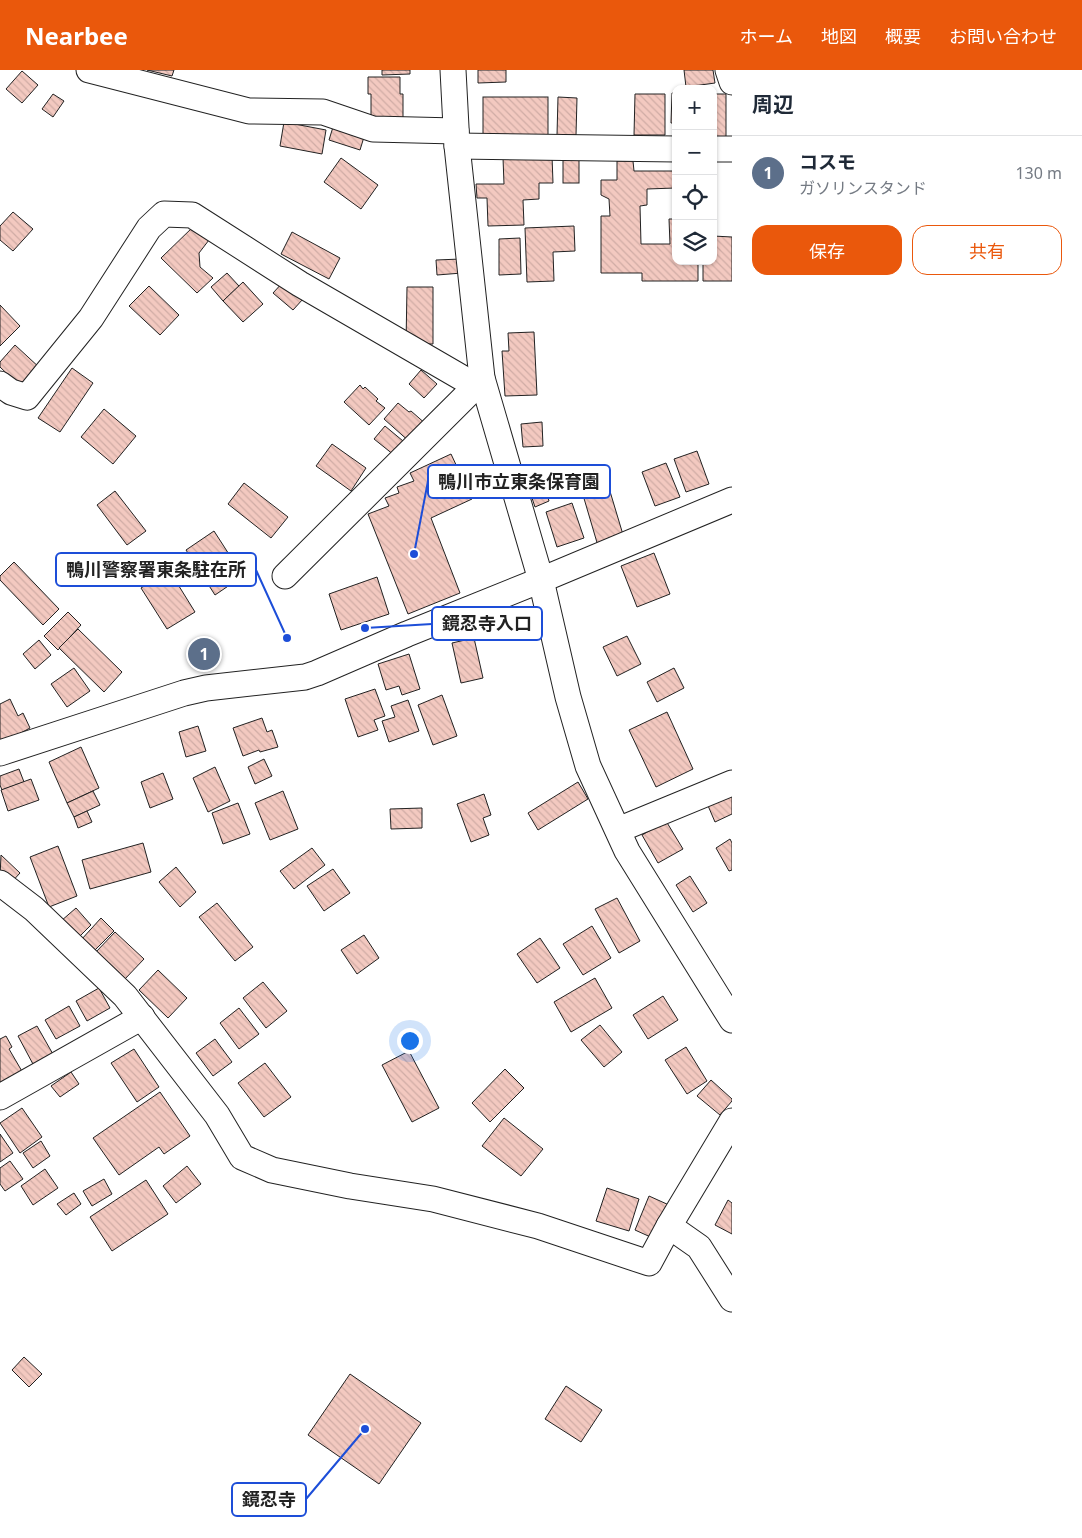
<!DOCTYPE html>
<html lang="ja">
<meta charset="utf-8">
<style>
body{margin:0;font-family:"Noto Sans","Noto Sans JP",sans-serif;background:#f6f6f7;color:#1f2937}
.controls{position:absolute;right:15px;top:15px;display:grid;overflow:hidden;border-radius:10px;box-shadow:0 1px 4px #0004}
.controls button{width:45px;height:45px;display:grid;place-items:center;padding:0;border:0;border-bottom:1px solid #e0e1e3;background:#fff;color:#1f2937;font:25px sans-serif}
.you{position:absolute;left:409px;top:970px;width:18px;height:18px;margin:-12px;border:4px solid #fff;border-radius:50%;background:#1a73e8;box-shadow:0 0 0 8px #1a73e833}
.badge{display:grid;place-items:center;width:32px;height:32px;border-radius:50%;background:#ea580c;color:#fff;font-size:16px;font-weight:700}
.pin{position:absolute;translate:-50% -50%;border:2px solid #fff;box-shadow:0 1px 5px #0006}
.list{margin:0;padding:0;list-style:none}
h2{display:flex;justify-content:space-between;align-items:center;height:65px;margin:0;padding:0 20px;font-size:21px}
h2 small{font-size:16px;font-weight:400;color:#747a83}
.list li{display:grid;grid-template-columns:32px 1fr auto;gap:15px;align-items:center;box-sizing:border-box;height:75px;padding:0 20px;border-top:1px solid #e0e1e3}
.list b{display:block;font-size:19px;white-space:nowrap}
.list p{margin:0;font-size:16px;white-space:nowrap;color:#747a83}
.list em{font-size:16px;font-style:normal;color:#747a83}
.actions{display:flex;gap:10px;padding:15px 20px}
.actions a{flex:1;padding:11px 0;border:1px solid #ea580c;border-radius:15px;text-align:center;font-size:18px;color:#ea580c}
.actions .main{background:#ea580c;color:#fff}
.icon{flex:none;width:28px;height:28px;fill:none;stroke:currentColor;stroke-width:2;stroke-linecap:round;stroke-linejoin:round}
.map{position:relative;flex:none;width:732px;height:1468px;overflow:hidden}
header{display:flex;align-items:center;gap:30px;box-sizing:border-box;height:70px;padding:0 25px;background:#ea580c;color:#fff}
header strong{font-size:24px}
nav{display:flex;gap:28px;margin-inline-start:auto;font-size:18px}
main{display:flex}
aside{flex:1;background:#fff}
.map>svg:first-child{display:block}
.building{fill:url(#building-back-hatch);stroke:#222}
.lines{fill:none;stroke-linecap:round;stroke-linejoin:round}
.minor-casing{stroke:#222;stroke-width:27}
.minor{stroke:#fff;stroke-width:25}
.leader{fill:none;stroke:#1d4ed8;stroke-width:2}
.callout-dot{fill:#1d4ed8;stroke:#fff;stroke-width:2}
.callout{fill:#fff;stroke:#1d4ed8;stroke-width:2}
.callout-label{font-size:18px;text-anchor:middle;font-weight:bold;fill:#222}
</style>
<header>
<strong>Nearbee</strong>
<nav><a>ホーム</a><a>地図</a><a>概要</a><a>お問い合わせ</a></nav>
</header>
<main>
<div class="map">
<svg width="732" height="1468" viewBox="0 0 732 1468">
<defs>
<pattern id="building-back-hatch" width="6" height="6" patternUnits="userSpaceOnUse" patternTransform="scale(1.25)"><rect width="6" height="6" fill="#f3c9c0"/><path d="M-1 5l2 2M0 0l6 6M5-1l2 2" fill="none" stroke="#d0aca5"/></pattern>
</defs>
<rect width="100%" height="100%" fill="#fff"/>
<!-- building -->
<g class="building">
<path d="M147,0H174L172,6Z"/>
<path d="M382,0H410V4L382,5Z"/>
<path d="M478,0H506V12L478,13Z"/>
<path d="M684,0H713L715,13L686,17Z"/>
<path d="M22,1L38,15L22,33L6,19Z"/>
<path d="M368,7H400V24H403V54L371,53V24H368Z"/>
<path d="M672,23H676V53H671Z"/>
<path d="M53,24L64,31L53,47L42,39Z"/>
<path d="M635,24H665V65H634Z"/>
<path d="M713,24H726V68L713,67Z"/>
<rect x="483" y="27" width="65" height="44"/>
<path d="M558,27L577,28L576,65H557Z"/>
<path d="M284,52L326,60L322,84L280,76Z"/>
<path d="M333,57L364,67L360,80L329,70Z"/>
<path d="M552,86L553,113H539V129L523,130L524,155L488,156L487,128H477L476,114H504L503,88Z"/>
<path d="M341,88L378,115L361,139L324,112Z"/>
<rect x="563" y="90" width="16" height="23"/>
<path d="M617,91H633L634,101H674L675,118L647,119V135L640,136L641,174H670L669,149H676V191H698V211H642V203H601V146H610L609,129L601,125V110H617Z"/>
<path d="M13,142L33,159L13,181L0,170V156Z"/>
<path d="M194,156L209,170L199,183L200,197L213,208L197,223L161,188Z"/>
<path d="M574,156L575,181L553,182L554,211L527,212L525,158Z"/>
<path d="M292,162L340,188L329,209L281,184Z"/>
<path d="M713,166L732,167V211H703V191H713Z"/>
<path d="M520,168L521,204L499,205V169Z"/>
<path d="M461,189L462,203L437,205L436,190Z"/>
<path d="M227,203L239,216L223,231L211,217Z"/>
<path d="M284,211L303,229L293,240L273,223Z"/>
<path d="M243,212L263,234L243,252L223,231Z"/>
<path d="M149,216L179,245L160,265L129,236Z"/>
<path d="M407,217H433V274H406Z"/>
<path d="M0,235L20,256L0,276Z"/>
<path d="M534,262L537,325L505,326L502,281H509L508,263Z"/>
<path d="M15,275L41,299L23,319L0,297V292Z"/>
<path d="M72,298L93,313L60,362L38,348Z"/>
<path d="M421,300L437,314L424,328L409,314Z"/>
<path d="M360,315L363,319L365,317L378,329L376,331L385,338L369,355L344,332Z"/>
<path d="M398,333L409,342L411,341L427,355L411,373L384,349Z"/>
<path d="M104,339L136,366L113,394L81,367Z"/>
<path d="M542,352L543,376L523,377L521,354Z"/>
<path d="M385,356L409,376L399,389L374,369Z"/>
<path d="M332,374L366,398L351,421L316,396Z"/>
<path d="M697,381L709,414L686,422L674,389Z"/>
<path d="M451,384L472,429L431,448L460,523L408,544L368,444L389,436L385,428L399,423L397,417L414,411L410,403Z"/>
<path d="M666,393L680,427L655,436L642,402Z"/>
<path d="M541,405L549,431L535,437L526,410Z"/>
<path d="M244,413L288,447L271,468L228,434Z"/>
<path d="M609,418L624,468L598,476L583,425Z"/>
<path d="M115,421L146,461L127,475L97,435Z"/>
<path d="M572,433L584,468L557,477L546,442Z"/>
<path d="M214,461L243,506L215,525L186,480Z"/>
<path d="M654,483L670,524L637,537L621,496Z"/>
<path d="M14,492L59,539L43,555L0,510V506Z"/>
<path d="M169,500L195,542L167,559L141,518Z"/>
<path d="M377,507L389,544L341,560L329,524Z"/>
<path d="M68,542L81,555L58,580L44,566Z"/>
<path d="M78,559L122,602L104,622L59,578Z"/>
<path d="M627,566L641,594L617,606L603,577Z"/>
<path d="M474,568L483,608L461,613L452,573Z"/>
<path d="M39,570L51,585L35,599L23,584Z"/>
<path d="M409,584L420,619L402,625L399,616L386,620L378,594Z"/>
<path d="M74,598L90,621L67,637L51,614Z"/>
<path d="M674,598L684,618L657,632L647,612Z"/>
<path d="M375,619L385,646L374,650L378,660L358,667L345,629Z"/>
<path d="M442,625L457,666L433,675L418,635Z"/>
<path d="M10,629L18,646L23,643L30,658L0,674V634Z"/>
<path d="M408,630L419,661L389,672L382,651L395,647L391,636Z"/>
<path d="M667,642L693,699L656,717L629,660Z"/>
<path d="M262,648L267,662L272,660L278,677L260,682L259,680L243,686L233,658Z"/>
<path d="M198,656L206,681L186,687L179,662Z"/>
<path d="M81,677L99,718L67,733L49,692Z"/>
<path d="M264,689L272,706L255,714L248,697Z"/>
<path d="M215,697L230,731L208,742L193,708Z"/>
<path d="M19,699L24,712L2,720L0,715V706Z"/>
<path d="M163,703L173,729L150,738L141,712Z"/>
<path d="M31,709L39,730L8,741L1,720Z"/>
<path d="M578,712L588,729L538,760L528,743Z"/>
<path d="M732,719V744L715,752L706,731Z"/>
<path d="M93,721L100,735L74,747L67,733Z"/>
<path d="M283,721L298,759L270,770L255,733Z"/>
<path d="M484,724L491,745L483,748L489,765L471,772L457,734Z"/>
<path d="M238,733L250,764L223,774L212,743Z"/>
<path d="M422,738V758L391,759L390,739Z"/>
<path d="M87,741L92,752L78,758L74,747Z"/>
<path d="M666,751L683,779L658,793L642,765Z"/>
<path d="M730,769L732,773V800L729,801L716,778Z"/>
<path d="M143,773L151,802L90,819L82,790Z"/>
<path d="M58,776L77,826L49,837L30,787Z"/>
<path d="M312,778L325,795L294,819L280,801Z"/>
<path d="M1,785L20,803L9,815L0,807Z"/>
<path d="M176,797L196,822L180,837L159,812Z"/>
<path d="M333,799L350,823L324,841L307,816Z"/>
<path d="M690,806L707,833L693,842L676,815Z"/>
<path d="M617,828L640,871L619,883L595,839Z"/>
<path d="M217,833L253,877L235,891L199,847Z"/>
<path d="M76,838L91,855L77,869L61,851Z"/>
<path d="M101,848L114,861L93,882L81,870Z"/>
<path d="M592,856L611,888L583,905L563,874Z"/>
<path d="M115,862L144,889L124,910L95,883Z"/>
<path d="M364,865L379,888L357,904L341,880Z"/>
<path d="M540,868L560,898L537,913L517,884Z"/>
<path d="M158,900L187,928L168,948L139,920Z"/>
<path d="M595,908L612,938L571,962L554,932Z"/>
<path d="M263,912L287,941L266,958L243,928Z"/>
<path d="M99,918L110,938L87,951L76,931Z"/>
<path d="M663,926L678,950L648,969L633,945Z"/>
<path d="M69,936L80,956L56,969L45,950Z"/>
<path d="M239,938L259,964L239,979L220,953Z"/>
<path d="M600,955L622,982L604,997L581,970Z"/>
<path d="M37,956L54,986L34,996L18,966Z"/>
<path d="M6,966L12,977L9,979L23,1003L0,1022V969Z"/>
<path d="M215,969L232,992L213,1006L196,983Z"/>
<path d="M686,977L707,1011L687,1024L665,990Z"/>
<path d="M134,979L159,1017L137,1032L111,993Z"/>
<path d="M409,981L439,1038L412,1052L382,995Z"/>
<path d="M265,993L291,1027L264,1047L238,1013Z"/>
<path d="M505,999L524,1018L490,1052L472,1033Z"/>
<path d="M71,1002L79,1014L60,1027L51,1016Z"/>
<path d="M711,1010L732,1029V1031L720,1045L697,1026Z"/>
<path d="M160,1022L190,1066L164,1084L159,1077L119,1105L93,1068Z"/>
<path d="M22,1038L42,1067L20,1083L0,1053Z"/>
<path d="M504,1048L543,1079L521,1106L482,1076Z"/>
<path d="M0,1064L13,1083L0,1092Z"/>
<path d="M41,1071L50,1086L33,1098L23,1083Z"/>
<path d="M10,1091L23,1109L5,1121L0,1114V1098Z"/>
<path d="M187,1096L201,1114L176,1133L163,1116Z"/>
<path d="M45,1099L58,1118L33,1135L21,1116Z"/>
<path d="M104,1109L112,1124L92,1136L83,1121Z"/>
<path d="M146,1110L168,1144L112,1181L90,1147Z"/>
<path d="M607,1118L639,1129L629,1161L596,1151Z"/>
<path d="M74,1123L81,1134L66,1145L57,1134Z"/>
<path d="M649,1126L669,1135L655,1169L635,1160Z"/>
<path d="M728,1130L732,1133V1164L715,1155Z"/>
<path d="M24,1287L42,1304L29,1317L12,1300Z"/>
<path d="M350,1304L421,1353L379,1414L308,1365Z"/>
<path d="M566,1316L602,1340L581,1372L545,1349Z"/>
</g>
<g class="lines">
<!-- minor casing -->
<g class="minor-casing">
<g id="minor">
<path d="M89,0L249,41L323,42L373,59L456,61"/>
<path d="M453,0L457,76L482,308L541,510L568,627L588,696L627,781L732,950"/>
<path d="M728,0L732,12"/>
<path d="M457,76L676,79"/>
<path d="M713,79H732"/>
<path d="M0,314L11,322L27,327L91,248L149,158L164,144L192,145L300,214L476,316L482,308"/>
<path d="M285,506L476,316"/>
<path d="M0,683L184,623L206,618L305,607L317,603L407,564L541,510L732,430"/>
<path d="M618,760L732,713"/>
<path d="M0,813L34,839L125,926L217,1045L242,1087L272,1100L350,1116L433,1129L538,1156L649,1193L669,1156L732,1051"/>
<path d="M0,1027L142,947"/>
<path d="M669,1156L699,1177L732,1229"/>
</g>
</g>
<!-- minor -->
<use href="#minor" class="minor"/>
</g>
<!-- callouts -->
<path class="leader" d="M414 484L428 411M287 568L256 500M365 558L432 554M365 1359L306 1429"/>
<g class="callout-dot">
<circle cx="414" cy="484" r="5"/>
<circle cx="287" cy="568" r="5"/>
<circle cx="365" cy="558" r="5"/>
<circle cx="365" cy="1359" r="5"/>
</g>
<g class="callout">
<rect x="428" y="395" width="182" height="33" rx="5"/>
<rect x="56" y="483" width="200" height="33" rx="5"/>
<rect x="432" y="537" width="110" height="33" rx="5"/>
<rect x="232" y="1413" width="74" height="33" rx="5"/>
</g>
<g class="callout-label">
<text x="519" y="418">鴨川市立東条保育園</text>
<text x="156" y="506">鴨川警察署東条駐在所</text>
<text x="487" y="560">鏡忍寺入口</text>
<text x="269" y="1436">鏡忍寺</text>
</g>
</svg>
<div class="controls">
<button>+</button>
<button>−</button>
<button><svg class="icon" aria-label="locate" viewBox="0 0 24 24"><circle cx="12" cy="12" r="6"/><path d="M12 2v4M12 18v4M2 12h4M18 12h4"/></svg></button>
<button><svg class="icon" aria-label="layers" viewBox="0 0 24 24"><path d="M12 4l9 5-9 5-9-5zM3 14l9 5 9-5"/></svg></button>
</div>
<div class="you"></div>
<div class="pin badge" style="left:204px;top:584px;background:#5c6f8a">1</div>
</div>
<aside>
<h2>周辺<small></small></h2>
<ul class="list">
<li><span class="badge" style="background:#5c6f8a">1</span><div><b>コスモ</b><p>ガソリンスタンド</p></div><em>130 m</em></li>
</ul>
<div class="actions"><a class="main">保存</a><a>共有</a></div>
</aside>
</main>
